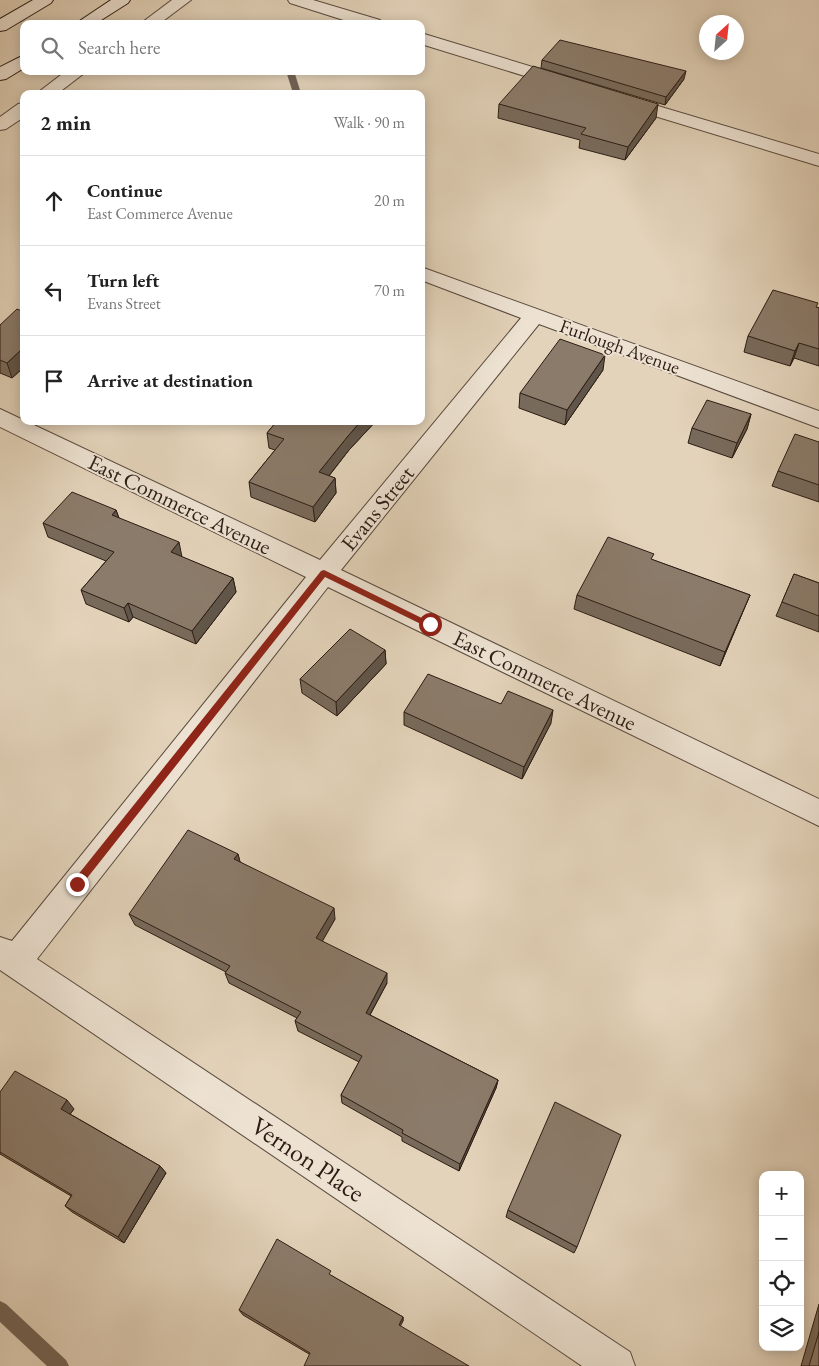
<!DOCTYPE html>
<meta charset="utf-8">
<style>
body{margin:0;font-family:"EB Garamond",serif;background:#f2f2f2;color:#222}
.controls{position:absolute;right:15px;bottom:15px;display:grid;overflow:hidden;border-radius:10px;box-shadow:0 2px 12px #0003}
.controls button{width:45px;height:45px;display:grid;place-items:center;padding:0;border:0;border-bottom:1px solid #e0e0e0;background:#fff;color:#222;font:25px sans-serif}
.compass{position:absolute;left:699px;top:15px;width:45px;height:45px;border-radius:50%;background:#fff;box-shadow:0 2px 12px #0003;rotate:27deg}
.stop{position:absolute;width:15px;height:15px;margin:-11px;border:4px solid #8f2418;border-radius:50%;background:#fff}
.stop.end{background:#8f2418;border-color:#fff;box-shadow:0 1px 5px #0008}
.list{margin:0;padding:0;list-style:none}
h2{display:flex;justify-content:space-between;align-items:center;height:65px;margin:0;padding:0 20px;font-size:21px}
h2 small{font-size:16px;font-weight:400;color:#767676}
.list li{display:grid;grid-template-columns:32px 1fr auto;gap:15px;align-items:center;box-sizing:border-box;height:90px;padding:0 20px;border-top:1px solid #e0e0e0}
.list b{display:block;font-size:19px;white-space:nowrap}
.list p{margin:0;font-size:16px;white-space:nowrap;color:#767676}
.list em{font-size:16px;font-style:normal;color:#767676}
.icon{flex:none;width:28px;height:28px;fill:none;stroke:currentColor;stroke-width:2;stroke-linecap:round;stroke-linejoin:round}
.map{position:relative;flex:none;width:819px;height:1366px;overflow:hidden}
.search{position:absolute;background:#fff;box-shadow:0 2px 12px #0003;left:20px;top:20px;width:405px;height:55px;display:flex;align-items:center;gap:12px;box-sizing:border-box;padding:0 18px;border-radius:10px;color:#767676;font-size:19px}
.panel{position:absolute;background:#fff;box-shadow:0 2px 12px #0003;left:20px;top:90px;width:405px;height:335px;border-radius:10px}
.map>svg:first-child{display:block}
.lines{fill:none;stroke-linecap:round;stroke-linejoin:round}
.stream{fill:#746556;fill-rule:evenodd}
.minor-casing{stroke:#594a3e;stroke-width:2}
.secondary-casing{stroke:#2b1c14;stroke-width:2}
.minor{fill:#ede2d2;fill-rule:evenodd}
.secondary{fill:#ede2d2;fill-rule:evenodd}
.wall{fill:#786a5b;stroke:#2b1c14}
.shaded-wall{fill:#61564a;stroke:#2b1c14}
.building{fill:#8b7b6a;stroke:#2b1c14}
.route{fill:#8f2418}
.labels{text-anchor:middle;stroke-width:4;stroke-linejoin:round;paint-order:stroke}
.far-street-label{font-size:19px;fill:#2b1c14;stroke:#ede2d2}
.street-label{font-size:22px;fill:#2b1c14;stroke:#ede2d2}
.near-street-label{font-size:26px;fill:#2b1c14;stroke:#ede2d2}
</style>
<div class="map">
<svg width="819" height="1366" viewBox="0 0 819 1366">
<rect width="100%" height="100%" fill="#e3d3ba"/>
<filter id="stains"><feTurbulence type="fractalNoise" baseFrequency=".004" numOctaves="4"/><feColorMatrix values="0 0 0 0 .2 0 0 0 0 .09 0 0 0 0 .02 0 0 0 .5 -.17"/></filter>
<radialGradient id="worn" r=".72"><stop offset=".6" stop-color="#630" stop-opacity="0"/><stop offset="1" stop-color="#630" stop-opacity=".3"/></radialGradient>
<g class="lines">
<!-- stream -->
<g class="stream">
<path d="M286,71H294L300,90L305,94L293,93Z"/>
<path d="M0,1301L6,1304L66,1360L69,1366H47L0,1322Z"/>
</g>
<!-- minor casing -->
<g class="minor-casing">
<g id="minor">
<path d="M172,0H191L159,24H140Z"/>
<path d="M288,0H313L380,20L382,24H356L290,3Z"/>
<path d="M421,33L569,78L572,82L569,86L563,87L557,86L421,44Z"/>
<path d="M66,71H87L57,94H36Z"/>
<path d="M621,95L819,154V166L615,104L612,100L615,96Z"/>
<path d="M24,103V117L6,129L0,130V117L18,104Z"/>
<path d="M421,267L819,411V428L539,324L341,570L819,799V826L328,587L37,959L630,1352L635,1366H582L0,970V937L12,941L306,577L0,427V409L320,560L521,318L421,280Z"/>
</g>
</g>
<!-- secondary casing -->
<g class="secondary-casing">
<g id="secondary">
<path d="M33,0H53L51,3L6,30L0,31V19Z"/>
<path d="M111,0H130L128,3L95,24H75Z"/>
<path d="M24,55V68L6,79L0,80V67Z"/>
</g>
</g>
<!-- minor -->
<use href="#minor" class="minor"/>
<!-- secondary -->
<use href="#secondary" class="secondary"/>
</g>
<!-- wall -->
<g class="wall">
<path d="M542,60L684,79L665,105L541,68Z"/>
<path d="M499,104L656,118L625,160L579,148L580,140L498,118Z"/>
<path d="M817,307L819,308V366L794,358L790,366L744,352L748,336Z"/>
<path d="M24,312V367L12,378L0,373V325Z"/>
<path d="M603,370L565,425L519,408L520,393Z"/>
<path d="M751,414L747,429L732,458L688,443L692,428Z"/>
<path d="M277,421H376L349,450L329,476L335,478L336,493L315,522L251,497L249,482L275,450L269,448L267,433Z"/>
<path d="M819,442V502L772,486L778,471Z"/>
<path d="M116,510L119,518L182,557L233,578L236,592L196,644L133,617L129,622L86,604L81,590L106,561L48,537L43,523Z"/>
<path d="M653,560L750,595L744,609L720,666L574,609L577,595Z"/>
<path d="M794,574L819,583V632L776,616Z"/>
<path d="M385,650L386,664L337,716L302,693L300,679Z"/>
<path d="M501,704L551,723L522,779L404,725V712Z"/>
<path d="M238,854L240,862L335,919L322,941L387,983L370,1015L498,1080L496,1088L459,1171L402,1141V1137L342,1103L341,1095L359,1062L298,1031L295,1021L297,1018L229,983L225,973L226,972L135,925L129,914Z"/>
<path d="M0,1092L74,1109L70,1114L160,1166L166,1173L124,1243L72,1212L65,1206L71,1196L0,1154Z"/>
<path d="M508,1210L577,1247L574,1253L506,1217Z"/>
<path d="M332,1276L403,1317V1321L309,1354L243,1315L239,1310Z"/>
<path d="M819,1304V1366H801Z"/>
</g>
<!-- shaded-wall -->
<g class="shaded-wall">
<path d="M686,71L684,79L665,105L666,97Z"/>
<path d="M658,104L656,118L625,160L628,147Z"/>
<path d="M799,343L794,358L790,366L795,351Z"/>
<path d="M21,350L24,358V367L12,378L7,363Z"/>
<path d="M605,355L603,370L565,425L567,410Z"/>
<path d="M751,414L747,429L732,458L737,443Z"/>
<path d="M361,421H376L349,450L320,487L319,472L348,436Z"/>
<path d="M335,478L336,493L315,522L313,507Z"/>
<path d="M116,510L121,524L112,515Z"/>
<path d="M179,542L182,557L174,567L171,552Z"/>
<path d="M233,578L236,592L196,644L192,631Z"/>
<path d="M750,595L744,609L720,666L725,652Z"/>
<path d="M128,603L133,617L129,622L124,608Z"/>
<path d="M385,650L386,664L337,716L336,702Z"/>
<path d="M553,710L551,723L522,779L524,767Z"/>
<path d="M238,854L241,866L234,859Z"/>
<path d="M334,908L335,919L318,949L316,938Z"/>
<path d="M387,973V983L366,1022V1013Z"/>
<path d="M498,1080L496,1088L459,1171L460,1164Z"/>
<path d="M67,1100L74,1109L68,1117L61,1109Z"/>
<path d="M160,1166L166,1173L124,1243L118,1237Z"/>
<path d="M403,1317V1321L399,1329V1325Z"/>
</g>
<!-- building -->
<g class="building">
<path d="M560,40L686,71L666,97L542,60Z"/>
<path d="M533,66L658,104L628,147L581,134L586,128L499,104Z"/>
<path d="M773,290L818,303L816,307L819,308V349L799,343L795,351L748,336Z"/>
<path d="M17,309L24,312V351L21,350L7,363L0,360V325Z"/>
<path d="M560,339L605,355L567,410L520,393Z"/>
<path d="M707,400L751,414L737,443L692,428Z"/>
<path d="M277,421H361L348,436L319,472L335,478L313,507L249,482L284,439L267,433Z"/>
<path d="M795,434L819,442V485L778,471Z"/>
<path d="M72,492L116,510L112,515L179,542L171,552L233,578L192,631L128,603L124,608L81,590L114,552L43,523Z"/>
<path d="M608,537L654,554L651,559L750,595L725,652L577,595Z"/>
<path d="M794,574L819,583V616L782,602Z"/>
<path d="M350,629L385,650L336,702L300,679Z"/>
<path d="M428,674L501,704L508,691L553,710L524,767L404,712Z"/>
<path d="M188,830L238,854L234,859L334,908L316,938L387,973L366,1013L498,1080L460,1164L402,1133L403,1130L341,1095L362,1056L295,1021L301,1012L225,973L230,966L129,914Z"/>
<path d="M15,1071L67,1100L61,1109L160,1166L118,1237L65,1206L72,1195L0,1152V1092Z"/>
<path d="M555,1102L621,1135L577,1247L508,1210Z"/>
<path d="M277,1239L331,1271L329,1274L403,1317L399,1325L469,1366H304L310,1353L239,1310Z"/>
<path d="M819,1332V1366H809Z"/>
</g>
<!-- route -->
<path class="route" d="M324,570L434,624L433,627H427L325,577L80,887H73V881L321,571Z"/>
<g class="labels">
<!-- far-street labels -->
<g class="far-street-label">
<text transform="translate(620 346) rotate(20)" y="7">Furlough Avenue</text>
</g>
<!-- street labels -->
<g class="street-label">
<text transform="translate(180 504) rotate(26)" y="8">East Commerce Avenue</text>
<text transform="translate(377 508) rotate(-51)" y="8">Evans Street</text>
<text transform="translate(545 680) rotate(26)" y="8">East Commerce Avenue</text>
</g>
<!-- near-street labels -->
<g class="near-street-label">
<text transform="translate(308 1159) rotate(34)" y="9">Vernon Place</text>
</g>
</g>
<rect width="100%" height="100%" filter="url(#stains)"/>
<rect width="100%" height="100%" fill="url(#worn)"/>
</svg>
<div class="controls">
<button>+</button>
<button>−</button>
<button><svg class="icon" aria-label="locate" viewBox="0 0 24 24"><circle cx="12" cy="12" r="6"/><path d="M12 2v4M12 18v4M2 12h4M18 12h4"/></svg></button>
<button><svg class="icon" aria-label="layers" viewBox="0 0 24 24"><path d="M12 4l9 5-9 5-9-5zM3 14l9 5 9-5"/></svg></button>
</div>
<svg class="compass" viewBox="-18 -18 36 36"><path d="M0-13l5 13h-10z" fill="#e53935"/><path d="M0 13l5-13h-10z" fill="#767676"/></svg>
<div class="stop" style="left:430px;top:624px"></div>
<div class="stop end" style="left:77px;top:884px"></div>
<div class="search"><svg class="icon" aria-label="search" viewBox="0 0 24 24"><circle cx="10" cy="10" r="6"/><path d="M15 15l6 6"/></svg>Search here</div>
<section class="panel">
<h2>2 min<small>Walk · 90 m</small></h2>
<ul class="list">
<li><svg class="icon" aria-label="ahead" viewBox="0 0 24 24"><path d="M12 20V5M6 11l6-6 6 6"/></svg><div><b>Continue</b><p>East Commerce Avenue</p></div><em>20 m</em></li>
<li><svg class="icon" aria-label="left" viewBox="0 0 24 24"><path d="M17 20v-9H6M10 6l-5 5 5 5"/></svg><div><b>Turn left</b><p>Evans Street</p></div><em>70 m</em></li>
<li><svg class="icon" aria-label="arrive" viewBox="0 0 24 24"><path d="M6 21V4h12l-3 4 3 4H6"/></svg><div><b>Arrive at destination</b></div></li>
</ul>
</section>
</div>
